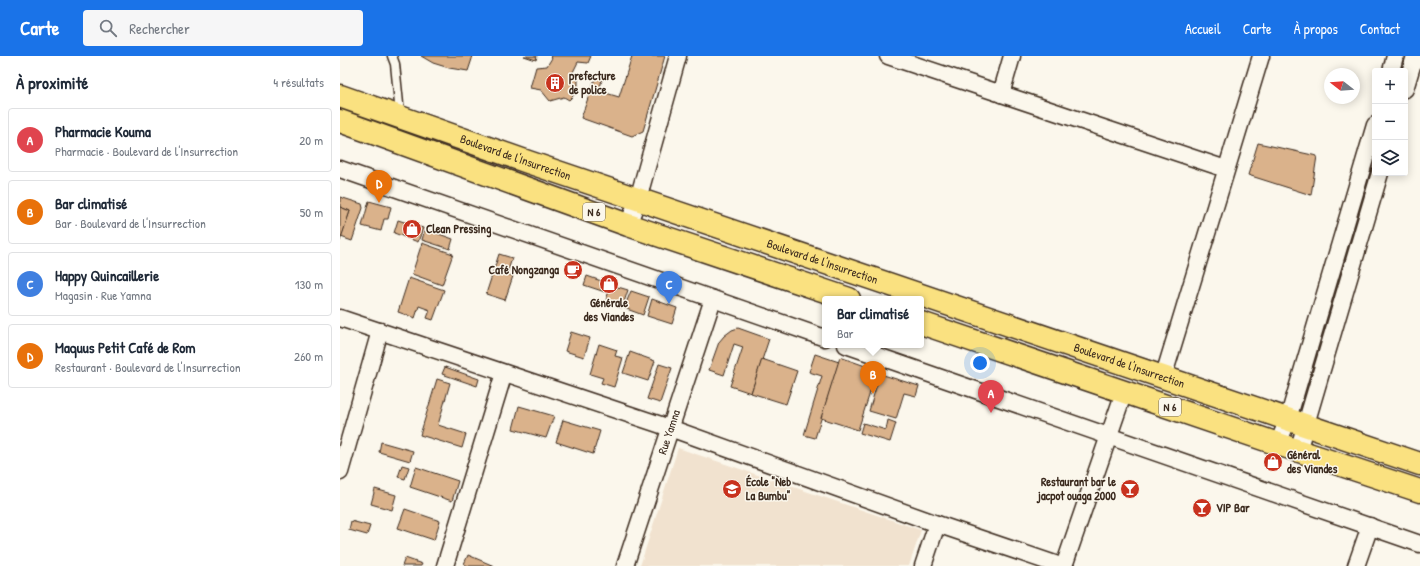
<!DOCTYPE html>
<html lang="fr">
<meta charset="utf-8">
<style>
body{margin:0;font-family:"Patrick Hand",sans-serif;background:#f6f6f7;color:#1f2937}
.controls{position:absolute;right:12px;top:12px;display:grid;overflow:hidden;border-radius:4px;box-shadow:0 2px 10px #0003}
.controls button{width:36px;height:36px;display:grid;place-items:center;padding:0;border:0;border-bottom:1px solid #e0e1e3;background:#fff;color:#1f2937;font:20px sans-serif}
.compass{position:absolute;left:984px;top:12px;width:36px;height:36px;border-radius:50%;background:#fff;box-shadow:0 2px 10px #0003;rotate:287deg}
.you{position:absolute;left:640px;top:307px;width:14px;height:14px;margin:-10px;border:3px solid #fff;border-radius:50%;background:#1a73e8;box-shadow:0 0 0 6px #1a73e833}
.badge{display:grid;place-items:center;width:26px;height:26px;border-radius:50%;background:#1a73e8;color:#fff;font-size:13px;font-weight:700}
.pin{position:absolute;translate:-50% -33px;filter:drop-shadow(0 1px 2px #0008)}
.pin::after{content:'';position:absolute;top:21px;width:14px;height:12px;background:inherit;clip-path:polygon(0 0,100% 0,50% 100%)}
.popup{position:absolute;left:482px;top:240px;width:102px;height:52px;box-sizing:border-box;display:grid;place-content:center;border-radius:4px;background:#fff;filter:drop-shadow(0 1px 3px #0005);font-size:13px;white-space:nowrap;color:#747a83}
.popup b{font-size:15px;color:#1f2937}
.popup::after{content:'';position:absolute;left:50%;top:100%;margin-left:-8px;border:8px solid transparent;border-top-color:#fff}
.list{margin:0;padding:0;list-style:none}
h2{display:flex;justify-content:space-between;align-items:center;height:52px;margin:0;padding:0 16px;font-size:17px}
h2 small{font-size:13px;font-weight:400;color:#747a83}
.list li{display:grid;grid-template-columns:26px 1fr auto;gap:12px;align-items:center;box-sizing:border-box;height:64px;margin:0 8px 8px;padding:0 8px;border:1px solid #e0e1e3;border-radius:4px}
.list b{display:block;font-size:15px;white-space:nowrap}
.list p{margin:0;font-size:13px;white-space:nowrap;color:#747a83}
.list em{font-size:13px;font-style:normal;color:#747a83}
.icon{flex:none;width:22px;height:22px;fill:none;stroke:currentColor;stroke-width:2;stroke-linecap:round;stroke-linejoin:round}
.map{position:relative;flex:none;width:1080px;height:510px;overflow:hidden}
header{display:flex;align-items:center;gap:24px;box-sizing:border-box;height:56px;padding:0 20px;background:#1a73e8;color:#fff}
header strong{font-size:19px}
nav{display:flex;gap:22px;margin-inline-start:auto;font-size:14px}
.search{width:280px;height:36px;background:#f6f6f7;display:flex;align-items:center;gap:10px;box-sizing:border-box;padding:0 14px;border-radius:4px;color:#747a83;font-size:15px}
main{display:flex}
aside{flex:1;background:#fff}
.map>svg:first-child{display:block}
.built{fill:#f1e2cf}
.building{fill:#dab28b;stroke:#3b2a1e}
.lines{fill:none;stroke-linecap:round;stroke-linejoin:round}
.lane-casing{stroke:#3b2a1e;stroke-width:11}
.street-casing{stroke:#3b2a1e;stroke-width:19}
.primary-casing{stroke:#3b2a1e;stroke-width:25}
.lane{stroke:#fbf7ec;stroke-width:8}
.street{stroke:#fbf7ec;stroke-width:16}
.primary{stroke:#fae180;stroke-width:22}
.labels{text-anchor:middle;stroke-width:3;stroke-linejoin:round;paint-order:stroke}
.shield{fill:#fbf7ec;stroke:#75685c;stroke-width:1}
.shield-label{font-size:11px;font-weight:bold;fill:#3b2a1e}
.poi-label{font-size:12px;font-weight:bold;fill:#3b2a1e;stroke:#fbf7ec;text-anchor:start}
.street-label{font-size:12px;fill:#3b2a1e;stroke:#fbf7ec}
</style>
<header>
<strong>Carte</strong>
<div class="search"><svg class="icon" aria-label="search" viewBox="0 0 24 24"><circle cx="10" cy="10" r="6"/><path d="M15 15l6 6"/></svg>Rechercher</div>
<nav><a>Accueil</a><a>Carte</a><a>À propos</a><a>Contact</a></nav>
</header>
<main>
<aside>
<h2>À proximité<small>4 résultats</small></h2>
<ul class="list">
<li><span class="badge" style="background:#e0444e">A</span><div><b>Pharmacie Kouma</b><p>Pharmacie · Boulevard de l'Insurrection</p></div><em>20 m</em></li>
<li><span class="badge" style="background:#e8710a">B</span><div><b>Bar climatisé</b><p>Bar · Boulevard de l'Insurrection</p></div><em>50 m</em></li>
<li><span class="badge" style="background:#3f7fe0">C</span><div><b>Happy Quincaillerie</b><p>Magasin · Rue Yamna</p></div><em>130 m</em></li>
<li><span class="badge" style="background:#e8710a">D</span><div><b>Maquus Petit Café de Rom</b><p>Restaurant · Boulevard de l'Insurrection</p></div><em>260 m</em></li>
</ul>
</aside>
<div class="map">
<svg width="1080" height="510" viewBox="0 0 1080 510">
<rect width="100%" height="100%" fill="#fbf7ec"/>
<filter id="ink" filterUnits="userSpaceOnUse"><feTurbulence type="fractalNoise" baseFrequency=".025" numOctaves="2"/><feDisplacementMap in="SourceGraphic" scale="8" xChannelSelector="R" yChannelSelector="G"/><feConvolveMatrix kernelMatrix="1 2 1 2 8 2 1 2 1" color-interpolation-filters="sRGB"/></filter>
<g filter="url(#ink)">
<!-- built -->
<path class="built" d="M338,392L581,474L569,510H300Z"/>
<!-- building -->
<g class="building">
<path d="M81,0H133L128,15L109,12L93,7Z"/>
<path d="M184,0H197L196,4Z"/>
<path d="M210,0H251L248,7L238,6L231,20L238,22V35L229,44L224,41L210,45L201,34L190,32L196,11L207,10L212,2Z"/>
<path d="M292,0H325L303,75L292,80L241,62L254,25L256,23L259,22L262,24L259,35L279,41Z"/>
<path d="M918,87L977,100L971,139L908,119Z"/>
<path d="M0,141L22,148L23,152L12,185L1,181L10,155L0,151Z"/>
<path d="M29,145L51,151L48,163H44L41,175L22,170Z"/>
<path d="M0,151L10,155L0,185Z"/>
<path d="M58,164L83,172L78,186L54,177Z"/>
<path d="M85,173L113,183L110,193L82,184Z"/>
<path d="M82,187L113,198L102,229L72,218Z"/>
<path d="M159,198L172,202L167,218L173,220L165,244L146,238Z"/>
<path d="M247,220L267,227L265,236L244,229Z"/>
<path d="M69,222L104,234L93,264L87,262L90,254L79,250L75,262L58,256Z"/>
<path d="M271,229L288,234L282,252L265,247Z"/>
<path d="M291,235L309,241L303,259L284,252Z"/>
<path d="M312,243L337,252L332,268L307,260Z"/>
<path d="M398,272L429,283L411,337L390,330L403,291L394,288L384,319L369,314L379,286L384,280L392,274Z"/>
<path d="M231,276L250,282L244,301L225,295Z"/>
<path d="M259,288L277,294L275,300L283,302L274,331L261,327L263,322L250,318Z"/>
<path d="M290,296L315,305L308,325L283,317Z"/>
<path d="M475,298L499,306L475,382L464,379L482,320L469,316Z"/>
<path d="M500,301L528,311L527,315L536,318L518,374L481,362Z"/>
<path d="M422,303L457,315L446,348L411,337Z"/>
<path d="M319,308L332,312L320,347L307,343Z"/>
<path d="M105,311L139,323L137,330L102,318Z"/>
<path d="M540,318L579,330L576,340L564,337L556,363L529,355Z"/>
<path d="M97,323L110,327L98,369L126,378L122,392L80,379Z"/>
<path d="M179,350L214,360L206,382L173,373Z"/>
<path d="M223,364L260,375L253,398L216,386Z"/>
<path d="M548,364L556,367L550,386L520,377L523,367L546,374Z"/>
<path d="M41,386L73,395L70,405L39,396Z"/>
<path d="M62,409L69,411L65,423L58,421Z"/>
<path d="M76,411L118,425L112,445L70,431Z"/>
<path d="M35,433L56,439L52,454L31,448Z"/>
<path d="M65,453L100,465L94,484L58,472Z"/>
<path d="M11,465L30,470L27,479L9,474Z"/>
<path d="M128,499L154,510H128L124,508Z"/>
<path d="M65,502L82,508L81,510H62Z"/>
</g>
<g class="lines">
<!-- lane casing -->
<g class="lane-casing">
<path id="lane" d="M52,0L55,8L60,58"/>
</g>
<!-- street casing -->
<g class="street-casing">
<g id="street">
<path d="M548,0L886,113"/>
<path d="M1051,15L1055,0"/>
<path d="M1065,33L1075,0"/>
<path d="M661,38L672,0"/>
<path d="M0,113L485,282"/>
<path d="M288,169L298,143L338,0"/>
<path d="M0,262L330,372L597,468L721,510"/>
<path d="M506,289L1080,488"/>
<path d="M823,322L921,0"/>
<path d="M938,388L948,363L1035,69"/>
<path d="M958,395L1040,117"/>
<path d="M0,416L40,275"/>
<path d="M105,510L164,317"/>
<path id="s1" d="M285,510L373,243"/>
<path d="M583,510L597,468"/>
<path d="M724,510L784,336"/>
<path d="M1016,510L1030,470"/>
</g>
</g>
<!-- primary casing -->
<g class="primary-casing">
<g id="primary">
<path id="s2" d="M0,40L188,106L1080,408"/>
<path d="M0,65L288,169L509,243"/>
<path d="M581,267L938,388L1080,435"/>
</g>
</g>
<!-- lane -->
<use href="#lane" class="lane"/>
<!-- street -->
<use href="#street" class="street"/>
<!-- primary -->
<use href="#primary" class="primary"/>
</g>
</g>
<!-- icons -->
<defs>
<g id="building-disc" transform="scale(1)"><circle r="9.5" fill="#c8321e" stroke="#fbf7ec"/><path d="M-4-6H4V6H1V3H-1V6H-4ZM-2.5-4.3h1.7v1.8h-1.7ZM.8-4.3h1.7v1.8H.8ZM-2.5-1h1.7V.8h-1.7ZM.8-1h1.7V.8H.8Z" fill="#fff"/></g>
<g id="shop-disc" transform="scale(1)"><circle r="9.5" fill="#c8321e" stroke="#fbf7ec"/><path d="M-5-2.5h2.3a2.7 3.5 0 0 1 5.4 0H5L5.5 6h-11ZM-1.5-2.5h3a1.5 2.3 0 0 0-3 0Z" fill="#fff"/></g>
<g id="cafe-disc" transform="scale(1)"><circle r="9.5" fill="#c8321e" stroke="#fbf7ec"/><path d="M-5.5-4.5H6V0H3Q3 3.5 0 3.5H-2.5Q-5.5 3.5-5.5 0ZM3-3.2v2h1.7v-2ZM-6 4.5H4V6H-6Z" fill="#fff"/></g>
<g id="school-disc" transform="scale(1)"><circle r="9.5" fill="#c8321e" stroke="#fbf7ec"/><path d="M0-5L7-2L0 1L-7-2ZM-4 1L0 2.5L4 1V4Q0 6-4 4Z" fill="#fff"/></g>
<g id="bar-disc" transform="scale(1)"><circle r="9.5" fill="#c8321e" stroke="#fbf7ec"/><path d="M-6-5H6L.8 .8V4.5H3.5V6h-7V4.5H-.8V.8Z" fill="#fff"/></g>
</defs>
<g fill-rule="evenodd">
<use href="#building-disc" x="215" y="27"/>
<use href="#shop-disc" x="72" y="173"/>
<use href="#cafe-disc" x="233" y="214"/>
<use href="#shop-disc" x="269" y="228"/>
<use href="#shop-disc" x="933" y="406"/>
<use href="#school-disc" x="392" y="433"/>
<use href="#bar-disc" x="790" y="433"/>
<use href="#bar-disc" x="862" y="452"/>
</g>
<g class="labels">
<!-- shield labels -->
<g class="shield">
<rect x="243" y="147" width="22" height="18" rx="3"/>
<rect x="819" y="342" width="22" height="18" rx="3"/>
</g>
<g class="shield-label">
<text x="254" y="160">N 6</text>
<text x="830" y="355">N 6</text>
</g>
<!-- poi labels -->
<g class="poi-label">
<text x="229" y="24">prefecture<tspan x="229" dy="14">de police</tspan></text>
<text x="86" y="177">Clean Pressing</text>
<text x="219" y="218" text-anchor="end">Café Nongzanga</text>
<text x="269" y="251" text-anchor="middle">Générale<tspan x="269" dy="14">des Viandes</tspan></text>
<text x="947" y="403">Général<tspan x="947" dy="14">des Viandes</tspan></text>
<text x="406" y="430">École "Neb<tspan x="406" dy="14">La Bumbu"</tspan></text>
<text x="776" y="430" text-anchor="end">Restaurant bar le<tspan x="776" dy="14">jacpot ouaga 2000</tspan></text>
<text x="876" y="456">VIP Bar</text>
</g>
<!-- street labels -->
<g class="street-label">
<text dy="4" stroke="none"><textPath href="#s2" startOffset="186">Boulevard de l'Insurrection</textPath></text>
<text dy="4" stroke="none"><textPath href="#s2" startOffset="510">Boulevard de l'Insurrection</textPath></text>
<text dy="4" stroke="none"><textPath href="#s2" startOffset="834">Boulevard de l'Insurrection</textPath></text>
<text dy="4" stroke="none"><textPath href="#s1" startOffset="141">Rue Yamna</textPath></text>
</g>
</g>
</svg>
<div class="controls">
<button>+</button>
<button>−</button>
<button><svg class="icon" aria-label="layers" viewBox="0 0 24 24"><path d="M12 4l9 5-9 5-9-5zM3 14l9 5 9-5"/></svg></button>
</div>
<svg class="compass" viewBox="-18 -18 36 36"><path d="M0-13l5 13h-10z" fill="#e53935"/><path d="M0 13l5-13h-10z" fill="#747a83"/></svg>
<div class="you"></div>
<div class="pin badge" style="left:651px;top:357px;background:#e0444e">A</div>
<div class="pin badge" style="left:533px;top:338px;background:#e8710a">B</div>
<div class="popup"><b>Bar climatisé</b>Bar</div>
<div class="pin badge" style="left:329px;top:248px;background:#3f7fe0">C</div>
<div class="pin badge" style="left:39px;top:147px;background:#e8710a">D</div>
</div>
</main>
